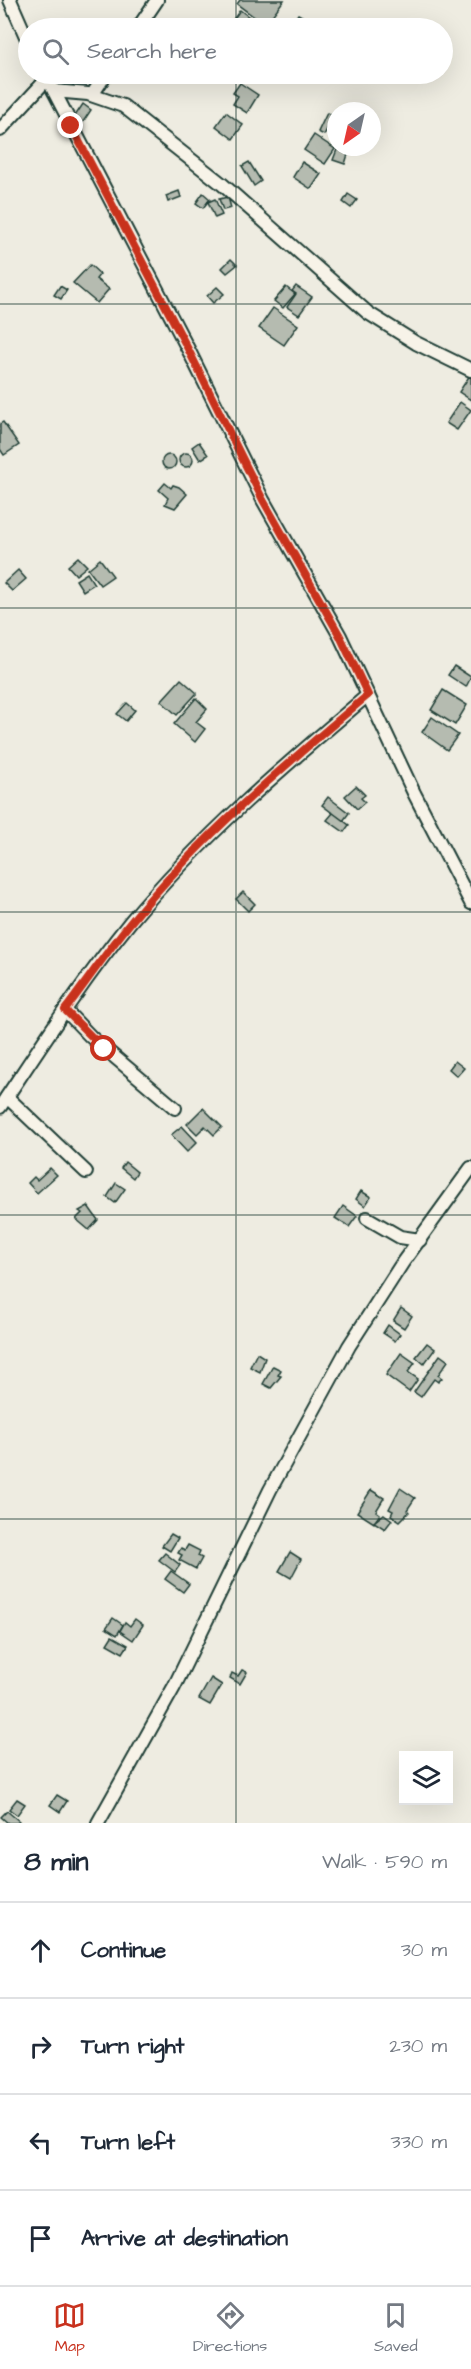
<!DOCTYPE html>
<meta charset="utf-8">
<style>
body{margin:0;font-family:"Architects Daughter",sans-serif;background:#f2f2f3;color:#1f2937}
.controls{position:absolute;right:18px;bottom:18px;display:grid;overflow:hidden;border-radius:0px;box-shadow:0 6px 24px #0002}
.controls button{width:54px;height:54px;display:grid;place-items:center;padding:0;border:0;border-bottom:2px solid #e0e1e3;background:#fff;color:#1f2937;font:30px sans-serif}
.compass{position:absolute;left:327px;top:102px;width:54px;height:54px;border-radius:50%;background:#fff;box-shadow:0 6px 24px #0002;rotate:214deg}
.stop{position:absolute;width:18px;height:18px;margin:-14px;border:4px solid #c8321e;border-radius:50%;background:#fff}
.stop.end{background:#c8321e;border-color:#fff;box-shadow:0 2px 6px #0008}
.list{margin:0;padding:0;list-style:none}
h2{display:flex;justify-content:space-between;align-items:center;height:78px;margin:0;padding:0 24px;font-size:26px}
h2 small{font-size:20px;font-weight:400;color:#747a83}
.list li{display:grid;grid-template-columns:39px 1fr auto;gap:18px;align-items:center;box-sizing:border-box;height:96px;padding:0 24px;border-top:2px solid #e0e1e3}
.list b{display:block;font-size:22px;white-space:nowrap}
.list em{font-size:20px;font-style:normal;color:#747a83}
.icon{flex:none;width:33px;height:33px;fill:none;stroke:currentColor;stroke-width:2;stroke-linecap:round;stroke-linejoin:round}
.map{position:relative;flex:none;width:471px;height:1823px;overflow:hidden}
.search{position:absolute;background:#fff;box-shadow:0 6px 24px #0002;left:18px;right:18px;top:18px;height:66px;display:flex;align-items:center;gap:15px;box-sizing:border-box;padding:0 21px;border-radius:33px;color:#747a83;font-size:22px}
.sheet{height:462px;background:#fff}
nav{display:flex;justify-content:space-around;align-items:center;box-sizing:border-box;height:84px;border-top:2px solid #e0e1e3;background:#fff;font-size:16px;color:#747a83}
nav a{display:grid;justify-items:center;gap:3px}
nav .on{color:#c8321e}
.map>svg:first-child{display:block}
.building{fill:#b5bbb0;stroke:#1f3d34;stroke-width:1.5}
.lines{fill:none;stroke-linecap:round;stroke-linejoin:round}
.minor-casing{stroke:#1f3d34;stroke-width:16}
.minor{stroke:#f7f3e8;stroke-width:12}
.route{stroke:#c8321e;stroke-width:8}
.grid{fill:none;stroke:#1f3d34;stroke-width:1.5;stroke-opacity:0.55}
</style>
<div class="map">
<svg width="471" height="1823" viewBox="0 0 471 1823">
<rect width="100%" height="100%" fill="#eeece1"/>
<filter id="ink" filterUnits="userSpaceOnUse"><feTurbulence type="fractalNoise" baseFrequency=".0167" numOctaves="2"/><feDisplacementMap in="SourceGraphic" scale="12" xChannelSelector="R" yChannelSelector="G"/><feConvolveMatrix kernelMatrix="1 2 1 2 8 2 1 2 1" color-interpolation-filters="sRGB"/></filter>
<g filter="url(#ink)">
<!-- building -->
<g class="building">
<path d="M240,0H284L265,25L237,4Z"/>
<path d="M240,10L262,27L261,28H227Z"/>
<path d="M298,14L307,19L301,28L292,23Z"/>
<path d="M240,83L258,95L247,113L233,104L238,96L233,93Z"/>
<path d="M83,104L91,110L81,125L73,119Z"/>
<path d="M226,112L243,125L233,139L216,126Z"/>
<path d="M327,113L334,116L324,135L318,132Z"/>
<path d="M314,135L335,149L325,164L304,150Z"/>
<path d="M338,147L350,148L345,164L333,160Z"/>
<path d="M249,162L261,181L254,186L242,166Z"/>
<path d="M302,162L321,174L311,189L293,177Z"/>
<path d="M179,191L181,197L168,202L166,196Z"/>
<path d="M203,193L210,199L203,208L196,203Z"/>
<path d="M348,194L357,200L351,208L343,202Z"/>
<path d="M228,197L231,208L223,210L219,199Z"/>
<path d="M215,199L222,215L215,218L208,202Z"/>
<path d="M231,259L237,265L227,273L222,268Z"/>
<path d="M90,265L100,274L96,279L109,289L97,303L73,283Z"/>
<path d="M60,286L67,290L61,299L54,295Z"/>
<path d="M296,286L312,297L299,315L287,307L296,294L292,291Z"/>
<path d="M217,287L224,294L213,303L207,296Z"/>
<path d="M286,287L295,294L283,308L274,301Z"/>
<path d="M273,308L298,325L284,345L259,328Z"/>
<path d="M470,375L471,376V400L459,392Z"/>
<path d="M460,402L471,410L457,430L446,423Z"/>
<path d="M3,422L19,445L4,455L0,449V424Z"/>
<path d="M199,442L208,455L200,460L192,447Z"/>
<circle cx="186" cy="460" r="7"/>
<circle cx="169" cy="462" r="7"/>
<path d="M165,483L171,488L173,485L179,487L187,494L175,508L165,504L168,498L159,490Z"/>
<path d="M78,557L87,566L76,575L68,566Z"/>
<path d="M100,559L113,576L100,585L88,569Z"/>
<path d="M18,570L26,579L12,591L4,583Z"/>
<path d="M87,573L94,584L83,591L76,580Z"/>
<path d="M454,666L471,677L466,687L448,675Z"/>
<path d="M181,679L197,693L177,715L161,701Z"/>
<path d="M443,690L467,705L455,725L431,710Z"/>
<path d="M196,698L207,709L196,722L205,729L195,742L174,724Z"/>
<path d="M127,703L135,710L126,721L117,714Z"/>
<path d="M432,717L458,735L447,750L422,732Z"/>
<path d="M356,786L365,795L361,798L365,802L357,809L345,796Z"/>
<path d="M328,797L349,813L343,821L322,805Z"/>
<path d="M333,813L349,825L344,832L327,820Z"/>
<path d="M243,892L255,904L248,911L236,899Z"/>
<path d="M455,1061L464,1068L457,1076L449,1069Z"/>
<path d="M203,1108L222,1127L214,1135L205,1126L197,1134L187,1124Z"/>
<path d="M182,1126L197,1142L187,1152L171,1135Z"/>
<path d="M125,1162L137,1172L133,1178L121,1168Z"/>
<path d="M50,1168L57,1175L37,1193L28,1183L34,1177L37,1180Z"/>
<path d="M116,1183L125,1189L115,1203L107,1197Z"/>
<path d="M361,1191L371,1197L365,1206L356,1199Z"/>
<path d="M88,1206L98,1220L89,1230L76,1219L82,1213L79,1211Z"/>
<path d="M343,1206L357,1216L349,1227L335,1218Z"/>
<path d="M401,1308L412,1316L404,1328L393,1321Z"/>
<path d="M388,1325L400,1334L395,1341L383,1333Z"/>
<path d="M427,1343L435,1349L424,1364L416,1357Z"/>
<path d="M257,1353L265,1358L260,1372L250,1367Z"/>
<path d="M401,1353L415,1363L408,1372L418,1379L409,1392L386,1375Z"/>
<path d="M440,1355L448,1361L438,1375L442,1378L438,1382L434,1379L421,1397L414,1392Z"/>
<path d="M273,1366L281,1370L278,1375L281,1376L271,1388L263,1384Z"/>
<path d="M400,1488L415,1498L407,1510L409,1512L400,1521L391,1515L393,1511L389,1509Z"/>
<path d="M371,1490L384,1498L376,1511L380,1514L374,1523L357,1512Z"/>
<path d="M384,1514L392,1520L385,1529L374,1522Z"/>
<path d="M171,1534L178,1538L170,1551L162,1546Z"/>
<path d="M188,1545L200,1551L198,1556L202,1558L196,1569L179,1560L182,1555L178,1553L181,1548L185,1550Z"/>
<path d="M290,1552L301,1559L291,1578L279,1571Z"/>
<path d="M165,1553L180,1565L175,1572L159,1560Z"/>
<path d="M171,1571L189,1584L183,1592L165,1579Z"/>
<path d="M113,1618L123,1625L117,1635L106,1628Z"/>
<path d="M135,1619L143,1625L133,1640L120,1631L125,1622L130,1626Z"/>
<path d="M112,1636L128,1645L123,1653L107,1644Z"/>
<path d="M242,1670L247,1672L240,1684L230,1678L232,1673L238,1676Z"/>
<path d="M211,1678L222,1685L210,1705L199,1699Z"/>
<path d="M57,1795L67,1801L60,1812L50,1805Z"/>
<path d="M17,1799L25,1804L17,1815L9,1809Z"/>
<path d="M7,1811L19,1821L17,1823H8L1,1817Z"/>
</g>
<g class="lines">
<!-- minor casing -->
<g class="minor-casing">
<g id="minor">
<path d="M10,0L28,41"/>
<path d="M138,28L157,0"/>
<path d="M45,74L188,349L263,500L340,636L414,793L471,903"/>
<path d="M54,91L88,94L123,106L222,184L368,313L416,343L471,370"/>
<path d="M92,95L106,74"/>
<path d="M0,130L47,79"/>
<path d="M65,1010L91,1037L175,1108"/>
<path d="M7,1097L86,1172"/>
<path d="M0,1107C42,1044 83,980 131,921C201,837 285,765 368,695"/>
<path d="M367,1218L400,1237L420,1240"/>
<path d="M98,1823L174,1687L270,1490L349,1346L403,1262L471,1168"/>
</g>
</g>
<!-- minor -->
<use href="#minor" class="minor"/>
</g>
</g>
<g class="lines" filter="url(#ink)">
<!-- route -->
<path class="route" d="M71,126L188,349L263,500L340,636L368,695C285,765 199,838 131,922C108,950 87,981 65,1010L104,1049"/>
</g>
<!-- grid -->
<path class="grid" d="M236,0V28M236,74V1823M0,304H471M0,608H471M0,912H471M0,1215H471M0,1519H471"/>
</svg>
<div class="controls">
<button><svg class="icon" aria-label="layers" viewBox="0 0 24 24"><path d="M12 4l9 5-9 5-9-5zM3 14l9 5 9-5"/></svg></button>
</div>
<svg class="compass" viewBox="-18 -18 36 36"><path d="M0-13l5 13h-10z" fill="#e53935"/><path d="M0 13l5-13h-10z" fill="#747a83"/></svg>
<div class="stop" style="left:104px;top:1049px"></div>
<div class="stop end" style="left:71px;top:126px"></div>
<div class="search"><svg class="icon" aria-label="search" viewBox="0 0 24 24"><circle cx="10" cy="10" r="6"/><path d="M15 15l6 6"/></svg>Search here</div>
</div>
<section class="sheet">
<h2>8 min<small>Walk · 590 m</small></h2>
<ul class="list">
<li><svg class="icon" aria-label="ahead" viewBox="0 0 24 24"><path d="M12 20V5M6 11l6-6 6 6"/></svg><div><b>Continue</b></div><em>30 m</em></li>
<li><svg class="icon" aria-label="right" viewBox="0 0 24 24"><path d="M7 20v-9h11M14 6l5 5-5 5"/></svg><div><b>Turn right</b></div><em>230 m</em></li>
<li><svg class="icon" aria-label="left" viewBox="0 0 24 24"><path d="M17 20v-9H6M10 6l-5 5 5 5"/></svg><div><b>Turn left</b></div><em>330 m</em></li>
<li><svg class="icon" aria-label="arrive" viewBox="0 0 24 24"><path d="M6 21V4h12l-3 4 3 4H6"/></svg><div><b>Arrive at destination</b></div></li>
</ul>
</section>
<nav>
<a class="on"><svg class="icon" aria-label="map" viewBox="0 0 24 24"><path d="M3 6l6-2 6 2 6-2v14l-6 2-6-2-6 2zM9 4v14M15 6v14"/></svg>Map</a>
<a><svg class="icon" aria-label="directions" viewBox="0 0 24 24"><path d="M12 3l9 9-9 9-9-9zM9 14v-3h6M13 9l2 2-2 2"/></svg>Directions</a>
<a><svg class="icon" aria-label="saved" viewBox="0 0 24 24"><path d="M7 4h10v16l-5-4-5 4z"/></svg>Saved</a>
</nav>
